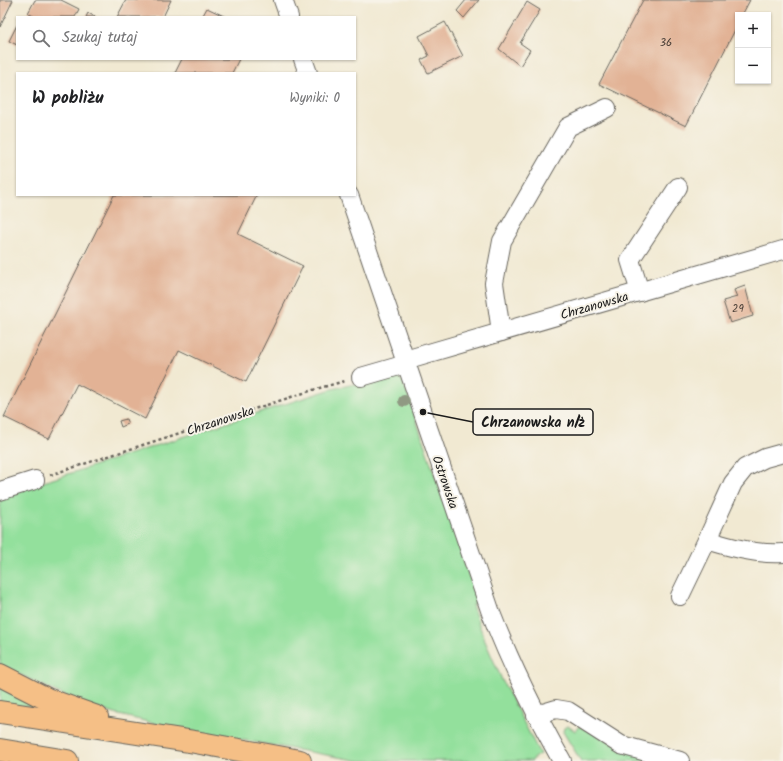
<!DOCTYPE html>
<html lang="pl">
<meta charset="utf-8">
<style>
body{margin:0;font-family:Kalam,sans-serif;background:#f2f2f2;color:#202124}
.controls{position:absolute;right:12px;top:12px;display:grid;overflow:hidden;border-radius:0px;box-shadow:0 1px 3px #0004}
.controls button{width:36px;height:36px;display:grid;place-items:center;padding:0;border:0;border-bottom:1px solid #e0e0e0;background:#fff;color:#202124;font:20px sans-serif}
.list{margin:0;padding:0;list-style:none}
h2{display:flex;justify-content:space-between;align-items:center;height:52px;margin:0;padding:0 16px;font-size:17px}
h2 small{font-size:13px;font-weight:400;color:#757577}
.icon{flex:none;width:22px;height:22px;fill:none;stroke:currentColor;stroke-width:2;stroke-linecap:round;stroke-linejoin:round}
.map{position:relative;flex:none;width:783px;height:761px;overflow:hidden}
.search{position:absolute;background:#fff;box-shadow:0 1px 3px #0004;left:16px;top:16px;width:340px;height:44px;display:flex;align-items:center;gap:10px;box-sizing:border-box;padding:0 14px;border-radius:0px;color:#757577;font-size:15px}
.panel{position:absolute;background:#fff;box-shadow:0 1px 3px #0004;left:16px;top:72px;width:340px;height:124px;border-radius:0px}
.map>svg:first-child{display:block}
.green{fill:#93e09c;stroke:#587e5c}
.building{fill:#e2b295}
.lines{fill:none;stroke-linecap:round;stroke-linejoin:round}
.minor-casing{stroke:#67645c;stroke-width:20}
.highway-casing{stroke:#67645c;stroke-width:24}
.path{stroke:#67645c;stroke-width:2.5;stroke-dasharray:3 3;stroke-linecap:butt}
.minor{stroke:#fff;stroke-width:18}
.highway{stroke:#f5bf86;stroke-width:22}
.tree{fill:#909983}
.labels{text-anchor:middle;stroke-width:4;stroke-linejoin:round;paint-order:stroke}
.number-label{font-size:11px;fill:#4e423a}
.street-label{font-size:13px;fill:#1c1c1c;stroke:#f7f3e8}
.leader{fill:none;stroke:#1c1c1c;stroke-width:1.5}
.callout-dot{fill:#1c1c1c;stroke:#f7f3e8;stroke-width:1.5}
.callout{fill:#f7f3e8;stroke:#1c1c1c;stroke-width:1.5}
.callout-label{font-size:14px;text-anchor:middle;font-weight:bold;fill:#1c1c1c}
</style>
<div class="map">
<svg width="783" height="761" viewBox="0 0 783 761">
<rect width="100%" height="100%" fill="#f7f3e8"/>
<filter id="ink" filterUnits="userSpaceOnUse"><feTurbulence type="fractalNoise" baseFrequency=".025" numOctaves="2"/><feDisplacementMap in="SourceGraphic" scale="8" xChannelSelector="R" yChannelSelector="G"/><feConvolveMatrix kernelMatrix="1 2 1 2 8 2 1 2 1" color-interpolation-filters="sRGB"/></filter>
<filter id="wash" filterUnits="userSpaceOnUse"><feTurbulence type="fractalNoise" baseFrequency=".012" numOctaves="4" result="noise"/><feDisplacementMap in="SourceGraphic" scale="16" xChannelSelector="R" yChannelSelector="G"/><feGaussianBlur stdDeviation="0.9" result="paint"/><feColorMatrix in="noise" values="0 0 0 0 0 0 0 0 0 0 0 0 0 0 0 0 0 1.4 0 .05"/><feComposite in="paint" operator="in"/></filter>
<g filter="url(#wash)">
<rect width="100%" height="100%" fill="#f1e9d2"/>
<!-- green -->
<g class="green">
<path d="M395,375L400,378L404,384L475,594L476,603L472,605L485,641L503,682L540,754L535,757L532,761H360L170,727L115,714L80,703L0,665V496L313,395L332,389Z"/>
<path d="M0,683L49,708L0,704Z"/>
<path d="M568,726L575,731L579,726L650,761H581L563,732L564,728Z"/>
</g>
<g id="blocks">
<!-- building -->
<g class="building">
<path d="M0,0H13L0,27Z"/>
<path d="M35,0H61L79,9L75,17H35L28,13Z"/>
<path d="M126,0H171L163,17H117Z"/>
<path d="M466,0H479L464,18L457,11Z"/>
<path d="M643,0H750L742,15H738V24L686,126L599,84Z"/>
<path d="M527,2L540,10L520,43L530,50L520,66L499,49Z"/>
<path d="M207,8L226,17H202Z"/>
<path d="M88,13L96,17H86Z"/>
<path d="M445,22L463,56L428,73L421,60L429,56L419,36Z"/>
<path d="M17,25V45L9,41Z"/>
<path d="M182,59H239L232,73H175Z"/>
<path d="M114,195H257L238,234L303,266L246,382L179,350L145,419L77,384L49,439L4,417Z"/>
<path d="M745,286L753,316L730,323L723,301L737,297L734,290Z"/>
<path d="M126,419L128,424L121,427L119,421Z"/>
</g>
</g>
</g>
<g filter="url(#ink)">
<use href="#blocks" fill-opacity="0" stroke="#67645c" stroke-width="1"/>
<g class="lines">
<!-- minor casing -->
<g class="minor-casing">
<g id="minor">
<path d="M283,0L289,17"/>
<path d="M303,59L308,73"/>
<path d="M349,195L491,613C511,665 535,713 562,761"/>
<path d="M640,292L630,260L678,187"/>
<path d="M501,332L494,283L502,241L568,127L607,108"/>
<path d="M405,360L783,250"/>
<path d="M361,377L406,364"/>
<path d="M0,491L35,480"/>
<path d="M707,540C729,547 760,555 783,553"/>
<path d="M680,596L707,540L733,483L745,468L765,458L783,453"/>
<path d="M536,715L556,709L568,711L621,745L680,761"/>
</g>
</g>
<!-- highway casing -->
<g class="highway-casing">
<g id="highway">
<path d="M0,675L47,699L97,717"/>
<path d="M0,712L195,742L300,761"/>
<path d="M0,750L67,761"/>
</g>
</g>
<!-- path -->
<path class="path" d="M50,475L316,389L345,381"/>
<!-- minor -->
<use href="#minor" class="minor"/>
<!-- highway -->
<use href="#highway" class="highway"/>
</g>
<!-- trees -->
<circle class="tree" cx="404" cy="401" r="6"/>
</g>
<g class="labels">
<!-- number labels -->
<g class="number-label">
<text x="666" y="46">36</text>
<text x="738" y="312">29</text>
</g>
<!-- street labels -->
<g class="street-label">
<text transform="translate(594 305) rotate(-16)" y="5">Chrzanowska</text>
<text transform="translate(220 420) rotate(-18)" y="5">Chrzanowska</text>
<text transform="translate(446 482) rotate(71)" y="5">Ostrowska</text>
</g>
</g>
<!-- callouts -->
<path class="leader" d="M423 412L473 422"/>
<circle class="callout-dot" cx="423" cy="412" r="4"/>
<rect class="callout" x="473" y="409" width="120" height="26" rx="4"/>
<g class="callout-label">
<text x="533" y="427">Chrzanowska n/ż</text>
</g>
</svg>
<div class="controls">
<button>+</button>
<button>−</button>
</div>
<div class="search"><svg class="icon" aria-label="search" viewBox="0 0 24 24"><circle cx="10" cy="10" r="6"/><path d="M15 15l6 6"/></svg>Szukaj tutaj</div>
<section class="panel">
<h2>W pobliżu<small>Wyniki: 0</small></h2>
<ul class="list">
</ul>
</section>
</div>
